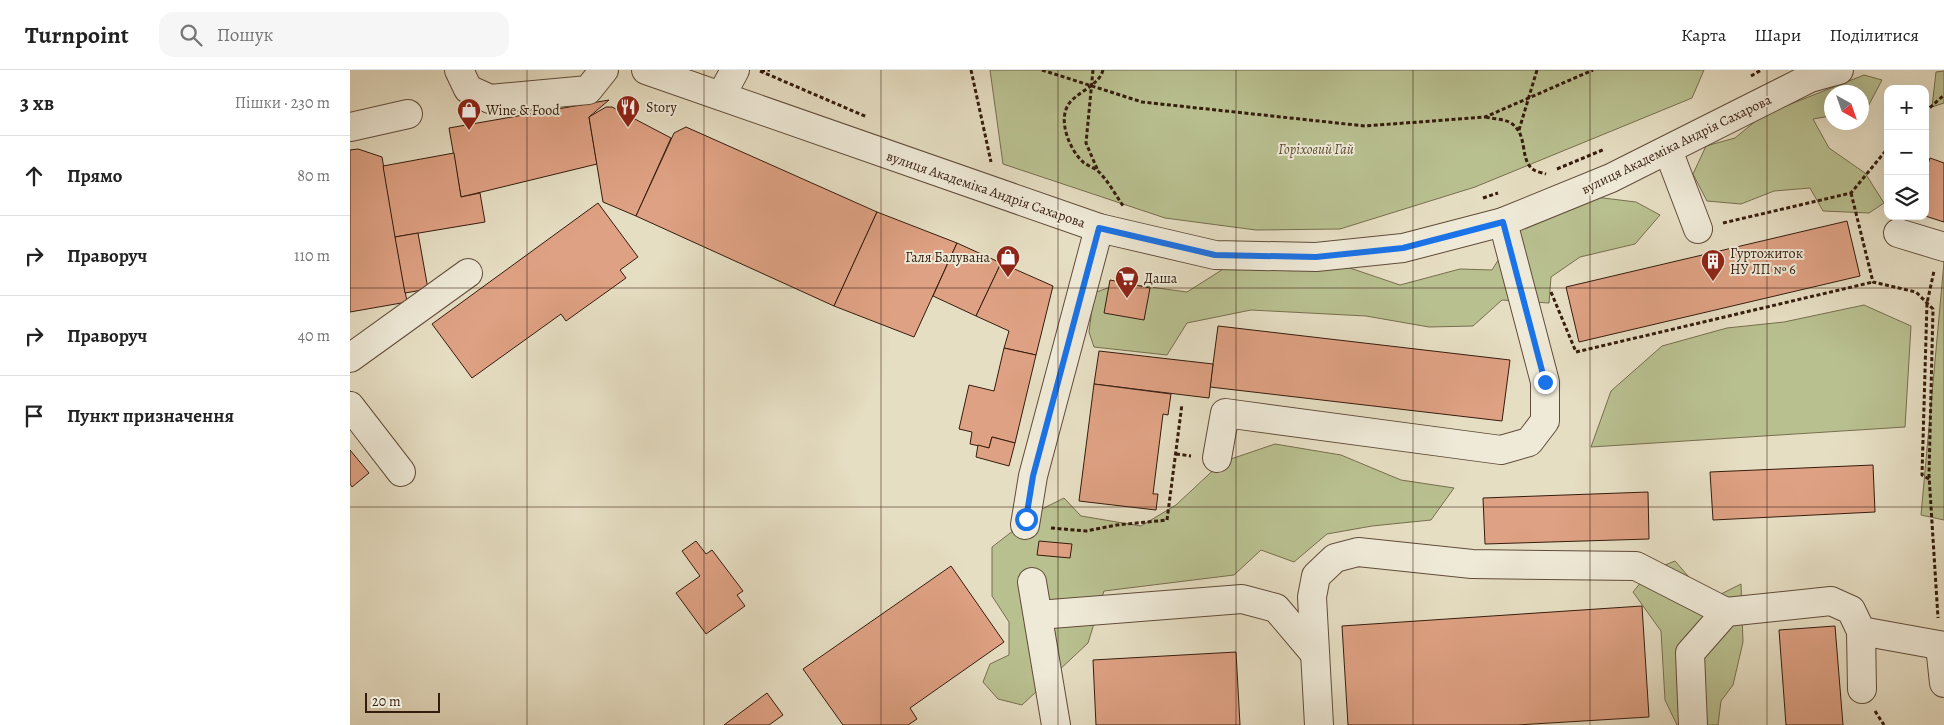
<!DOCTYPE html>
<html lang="uk">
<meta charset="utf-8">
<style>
body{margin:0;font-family:Alegreya,serif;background:#f6f6f6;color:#222}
.controls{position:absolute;right:15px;top:15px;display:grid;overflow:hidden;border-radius:10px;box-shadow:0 5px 20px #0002}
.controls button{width:45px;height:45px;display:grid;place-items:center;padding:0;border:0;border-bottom:1px solid #e0e0e0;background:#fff;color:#222;font:25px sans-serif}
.compass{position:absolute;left:1474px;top:15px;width:45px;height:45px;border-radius:50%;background:#fff;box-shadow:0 5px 20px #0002;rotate:140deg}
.scale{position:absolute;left:15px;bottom:12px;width:75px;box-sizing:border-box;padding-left:5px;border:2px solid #351c0d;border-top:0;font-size:14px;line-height:18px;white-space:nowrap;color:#351c0d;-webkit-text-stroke:4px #efead8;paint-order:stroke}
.stop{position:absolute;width:15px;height:15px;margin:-11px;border:4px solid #1a73e8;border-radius:50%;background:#fff}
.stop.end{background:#1a73e8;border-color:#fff;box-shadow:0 1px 5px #0008}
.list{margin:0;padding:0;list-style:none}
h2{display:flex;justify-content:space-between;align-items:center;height:65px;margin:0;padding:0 20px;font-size:21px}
h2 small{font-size:16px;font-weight:400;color:#767676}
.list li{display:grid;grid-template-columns:32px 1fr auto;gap:15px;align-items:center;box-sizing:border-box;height:80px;padding:0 20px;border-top:1px solid #e0e0e0}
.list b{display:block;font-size:19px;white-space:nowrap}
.list em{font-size:16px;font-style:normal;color:#767676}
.icon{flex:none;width:28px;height:28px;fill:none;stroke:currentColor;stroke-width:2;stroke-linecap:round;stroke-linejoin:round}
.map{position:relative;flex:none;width:1594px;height:655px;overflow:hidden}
header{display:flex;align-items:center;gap:30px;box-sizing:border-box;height:70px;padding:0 25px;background:#fff;border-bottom:1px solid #e0e0e0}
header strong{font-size:24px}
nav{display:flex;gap:28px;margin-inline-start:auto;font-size:18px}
.search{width:350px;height:45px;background:#f6f6f6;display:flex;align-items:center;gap:12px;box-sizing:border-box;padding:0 18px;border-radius:15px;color:#767676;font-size:19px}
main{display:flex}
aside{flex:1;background:#fff}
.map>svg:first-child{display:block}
.green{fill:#b9c090;stroke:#776e4e}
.building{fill:#dea183;stroke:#351c0d}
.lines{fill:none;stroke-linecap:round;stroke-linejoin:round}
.minor-casing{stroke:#614c3a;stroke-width:30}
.path{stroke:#351c0d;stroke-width:3;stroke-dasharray:4 2.5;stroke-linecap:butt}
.minor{stroke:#efead8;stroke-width:28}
.route{stroke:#1a73e8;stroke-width:6}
.grid{fill:none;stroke:#351c0d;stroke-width:1;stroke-opacity:0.55}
.labels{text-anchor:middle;stroke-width:4;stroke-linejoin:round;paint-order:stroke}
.poi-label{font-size:14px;fill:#351c0d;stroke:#efead8;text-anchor:start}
.street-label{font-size:14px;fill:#351c0d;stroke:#efead8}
.park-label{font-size:14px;font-style:italic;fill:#5d4d34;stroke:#efead8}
</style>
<header>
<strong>Turnpoint</strong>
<div class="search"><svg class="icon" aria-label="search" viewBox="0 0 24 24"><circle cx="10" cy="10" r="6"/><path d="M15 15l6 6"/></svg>Пошук</div>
<nav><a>Карта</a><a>Шари</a><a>Поділитися</a></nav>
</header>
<main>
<aside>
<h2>3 хв<small>Пішки · 230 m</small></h2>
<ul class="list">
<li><svg class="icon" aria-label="ahead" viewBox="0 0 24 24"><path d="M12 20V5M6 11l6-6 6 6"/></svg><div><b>Прямо</b></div><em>80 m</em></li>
<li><svg class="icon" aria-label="right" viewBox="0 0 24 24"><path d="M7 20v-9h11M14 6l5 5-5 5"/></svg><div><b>Праворуч</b></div><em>110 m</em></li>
<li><svg class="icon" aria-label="right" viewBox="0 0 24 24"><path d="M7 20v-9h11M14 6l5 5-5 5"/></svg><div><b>Праворуч</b></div><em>40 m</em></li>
<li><svg class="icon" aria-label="arrive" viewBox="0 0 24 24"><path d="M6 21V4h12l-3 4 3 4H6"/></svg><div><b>Пункт призначення</b></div></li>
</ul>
</aside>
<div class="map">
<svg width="1594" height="655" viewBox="0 0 1594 655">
<rect width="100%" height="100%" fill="#e6dec3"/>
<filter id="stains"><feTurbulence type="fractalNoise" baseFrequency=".004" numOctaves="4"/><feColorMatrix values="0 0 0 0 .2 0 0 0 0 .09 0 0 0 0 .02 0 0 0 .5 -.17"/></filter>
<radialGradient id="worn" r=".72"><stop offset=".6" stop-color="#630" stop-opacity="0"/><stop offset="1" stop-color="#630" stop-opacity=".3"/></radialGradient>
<!-- green -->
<g class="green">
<path d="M640,0H1354L1342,28L1125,117L990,159L906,160L815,148L653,94Z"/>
<path d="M1594,1V33L1582,37L1586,2Z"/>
<path d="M1514,5L1532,10L1515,42H1512V22H1482L1481,46L1463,49L1479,78L1515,103L1534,133L1519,143L1473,141L1460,118L1424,121L1391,134L1357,131L1343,104L1356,76L1385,68L1413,45Z"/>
<path d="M1245,127L1286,132L1310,145L1285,174L1230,187L1201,207L1199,233L1152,230L1123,256L1079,257L1016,246L901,240L837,253L817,285L744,277L739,262L744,223L771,213L837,222L878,196L997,197L1050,215L1110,199L1142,200L1167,160Z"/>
<path d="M1594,192V450L1571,445Z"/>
<path d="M1514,235L1561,256L1555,357L1241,377L1261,321L1312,276L1377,258L1434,252Z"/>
<path d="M925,374L991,385L1051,410L1104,418L1081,450L1022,456L977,464L944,492L911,480L884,505L754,521L738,573L672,635L648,629L633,612L640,594L659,585V552L642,526V477L690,440L714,428L731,446L791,456L826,435L872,392Z"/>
<path d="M1325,491L1359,530L1391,514L1393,572L1383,615L1371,631L1368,655H1327L1315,630L1311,561L1283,522L1300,501Z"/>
</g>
<!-- building -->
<g class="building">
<path d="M259,30L239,47L247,94L111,127L99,58Z"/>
<path d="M256,37H262L321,68L286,146L253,132L239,47Z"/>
<path d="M336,57L527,142L484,236L286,146L324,63Z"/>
<path d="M8,79L32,87L57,232L0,242V80Z"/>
<path d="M104,83L111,127L130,123L135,152L45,167L33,96Z"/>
<path d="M1580,88L1594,93V152L1575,146V103Z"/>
<path d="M248,133L288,187L270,200L276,208L216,251L211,244L122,308L82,254Z"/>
<path d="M527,142L607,173L564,267L484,236Z"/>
<path d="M1497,151L1510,206L1229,272L1216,217Z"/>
<path d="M68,163L78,219L55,223L45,167Z"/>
<path d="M607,173L651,193L626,246L583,226Z"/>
<path d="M651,193L703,216L686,285L654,278L659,261L626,246Z"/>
<path d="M760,210L800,218L794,250L754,243Z"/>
<path d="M868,256L1160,290L1152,351L860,317Z"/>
<path d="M654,278L686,285L665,373L642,367L639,378L620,374L622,362L609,359L619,315L644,321Z"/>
<path d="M749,281L863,294L859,328L744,314Z"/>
<path d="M744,314L821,324L818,345L813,344L803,424H808L806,440L729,431Z"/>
<path d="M642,367L665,373L659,396L626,387L628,375L639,378Z"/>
<path d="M0,380L19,403L2,417L0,414Z"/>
<path d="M1523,395L1525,442L1363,450L1360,402Z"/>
<path d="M1298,422L1299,469L1135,474L1133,428Z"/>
<path d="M346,471L356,484L362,480L393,521L387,525L395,536L356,564L326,523L350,506L332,481Z"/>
<path d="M689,471L722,474L720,488L687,485Z"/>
<path d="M601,496L654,572L560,638L567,649L558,655H493L453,599Z"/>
<path d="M1292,536L1299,647L1167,655H998L992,556Z"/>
<path d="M1485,556L1493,655H1436L1429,560Z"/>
<path d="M886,582L890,655H746L743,590Z"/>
<path d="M417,623L433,645L419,655H374Z"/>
</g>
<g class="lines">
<!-- minor casing -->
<g class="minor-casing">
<g id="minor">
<path d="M109,0L118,19L140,29L238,20L254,0"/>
<path d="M296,0L749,158L865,185L966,187L1053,178L1153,152L1261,108L1460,8L1489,0"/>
<path d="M371,26L385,0"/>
<path d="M0,57L58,44"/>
<path d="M1318,80L1348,159"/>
<path d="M1548,163L1594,177"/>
<path d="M0,288L118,203"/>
<path d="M0,336L51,402"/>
<path d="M867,388L875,343L1151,380L1179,372L1195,351V312L1153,152"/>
<path d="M675,455L683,406L749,158"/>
<path d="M682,512L706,655"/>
<path d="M688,545L892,529L926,538L965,584"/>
<path d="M1511,561L1512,619"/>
<path d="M1590,576L1594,613"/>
<path d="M969,655L962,527L966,506L985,488L1008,482L1122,494L1286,496L1376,542"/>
<path d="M1343,655L1340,583L1376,542L1481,531L1501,540L1511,561L1594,576"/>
</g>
</g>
<!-- path -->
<g class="path">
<path d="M621,0L641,92"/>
<path d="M692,0L792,32L1015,56L1135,47L1243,0"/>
<path d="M743,0L736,73L748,101"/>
<path d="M753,0C749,16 725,23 718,35C708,52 720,80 733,92C738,96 745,98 749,102C759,112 766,126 774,137"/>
<path d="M410,1L517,47"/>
<path d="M411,1L420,0"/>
<path d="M1401,6L1411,0"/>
<path d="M1575,42L1594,25"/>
<path d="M1136,47C1143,49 1153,49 1159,52C1180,63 1168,90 1184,100C1187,102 1193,103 1196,104"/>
<path d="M1169,60L1187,0"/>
<path d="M1207,99L1255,79"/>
<path d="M1501,123L1523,212L1566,222L1583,239L1579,405L1588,548"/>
<path d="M1133,128L1148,123"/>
<path d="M1373,153L1501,123L1538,78"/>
<path d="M1201,222L1226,282L1523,212"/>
<path d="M826,384L841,386"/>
<path d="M1579,409L1572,405L1577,233L1584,201"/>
<path d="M701,458L736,461L767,455L817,450L832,334"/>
<path d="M1525,641L1534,655"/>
</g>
<!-- minor -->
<use href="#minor" class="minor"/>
</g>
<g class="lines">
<!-- route -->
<path class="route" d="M676,449L683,406L749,158L865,185L966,187L1053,178L1153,152L1195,312"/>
</g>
<!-- grid -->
<path class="grid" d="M177,0V655M354,0V655M531,0V655M708,0V655M886,0V655M1063,0V655M1240,0V655M1417,0V655M0,218H1594M0,437H1594"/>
<!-- icons -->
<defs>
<g id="restaurant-pin" transform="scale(1.25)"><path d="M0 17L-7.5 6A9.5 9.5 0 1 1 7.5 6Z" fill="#8f2418" stroke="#efead8"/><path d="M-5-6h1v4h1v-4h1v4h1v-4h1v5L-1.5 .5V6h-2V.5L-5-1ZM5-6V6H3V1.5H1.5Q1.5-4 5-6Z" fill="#fff"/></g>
<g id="shop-pin" transform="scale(1.25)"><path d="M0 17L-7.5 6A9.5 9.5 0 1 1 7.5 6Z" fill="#8f2418" stroke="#efead8"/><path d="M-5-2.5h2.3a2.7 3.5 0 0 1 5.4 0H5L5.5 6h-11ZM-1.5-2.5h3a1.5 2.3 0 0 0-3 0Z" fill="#fff"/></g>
<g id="building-pin" transform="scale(1.25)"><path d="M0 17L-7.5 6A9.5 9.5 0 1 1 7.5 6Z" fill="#8f2418" stroke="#efead8"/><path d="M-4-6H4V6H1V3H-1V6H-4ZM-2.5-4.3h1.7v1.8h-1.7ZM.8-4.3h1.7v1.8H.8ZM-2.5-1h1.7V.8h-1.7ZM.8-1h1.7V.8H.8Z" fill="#fff"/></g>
<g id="supermarket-pin" transform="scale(1.25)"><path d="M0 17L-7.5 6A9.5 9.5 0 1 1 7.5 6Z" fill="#8f2418" stroke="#efead8"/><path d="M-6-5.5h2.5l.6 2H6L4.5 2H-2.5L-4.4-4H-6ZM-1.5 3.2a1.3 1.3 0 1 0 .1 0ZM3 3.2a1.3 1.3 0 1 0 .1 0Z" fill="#fff"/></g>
</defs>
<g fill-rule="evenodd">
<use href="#restaurant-pin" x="278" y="37"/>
<use href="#shop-pin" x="119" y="40"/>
<use href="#shop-pin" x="658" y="187"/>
<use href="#building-pin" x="1363" y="191"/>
<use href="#supermarket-pin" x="777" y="208"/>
</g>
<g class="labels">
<!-- poi labels -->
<g class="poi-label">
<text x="296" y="42">Story</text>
<text x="136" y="45">Wine &amp; Food</text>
<text x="1380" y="188">Гуртожиток<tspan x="1380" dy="16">НУ ЛП № 6</tspan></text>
<text x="640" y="192" text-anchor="end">Галя Балувана</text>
<text x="794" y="213">Даша</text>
</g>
<!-- street labels -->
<g class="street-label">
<text transform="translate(1326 74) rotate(-26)" y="5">вулиця Академіка Андрія Сахарова</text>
<text transform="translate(636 119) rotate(19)" y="5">вулиця Академіка Андрія Сахарова</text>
</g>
<!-- park labels -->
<g class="park-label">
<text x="966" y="84">Горіховий Гай</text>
</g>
</g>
<rect width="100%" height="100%" filter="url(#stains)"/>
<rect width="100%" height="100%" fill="url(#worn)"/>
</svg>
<div class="controls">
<button>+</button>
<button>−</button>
<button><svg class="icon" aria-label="layers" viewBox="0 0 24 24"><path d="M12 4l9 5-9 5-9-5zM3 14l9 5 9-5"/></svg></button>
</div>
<svg class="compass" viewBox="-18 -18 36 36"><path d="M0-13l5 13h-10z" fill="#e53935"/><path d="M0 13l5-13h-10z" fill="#767676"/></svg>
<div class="scale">20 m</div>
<div class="stop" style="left:676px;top:449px"></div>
<div class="stop end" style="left:1195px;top:312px"></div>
</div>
</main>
